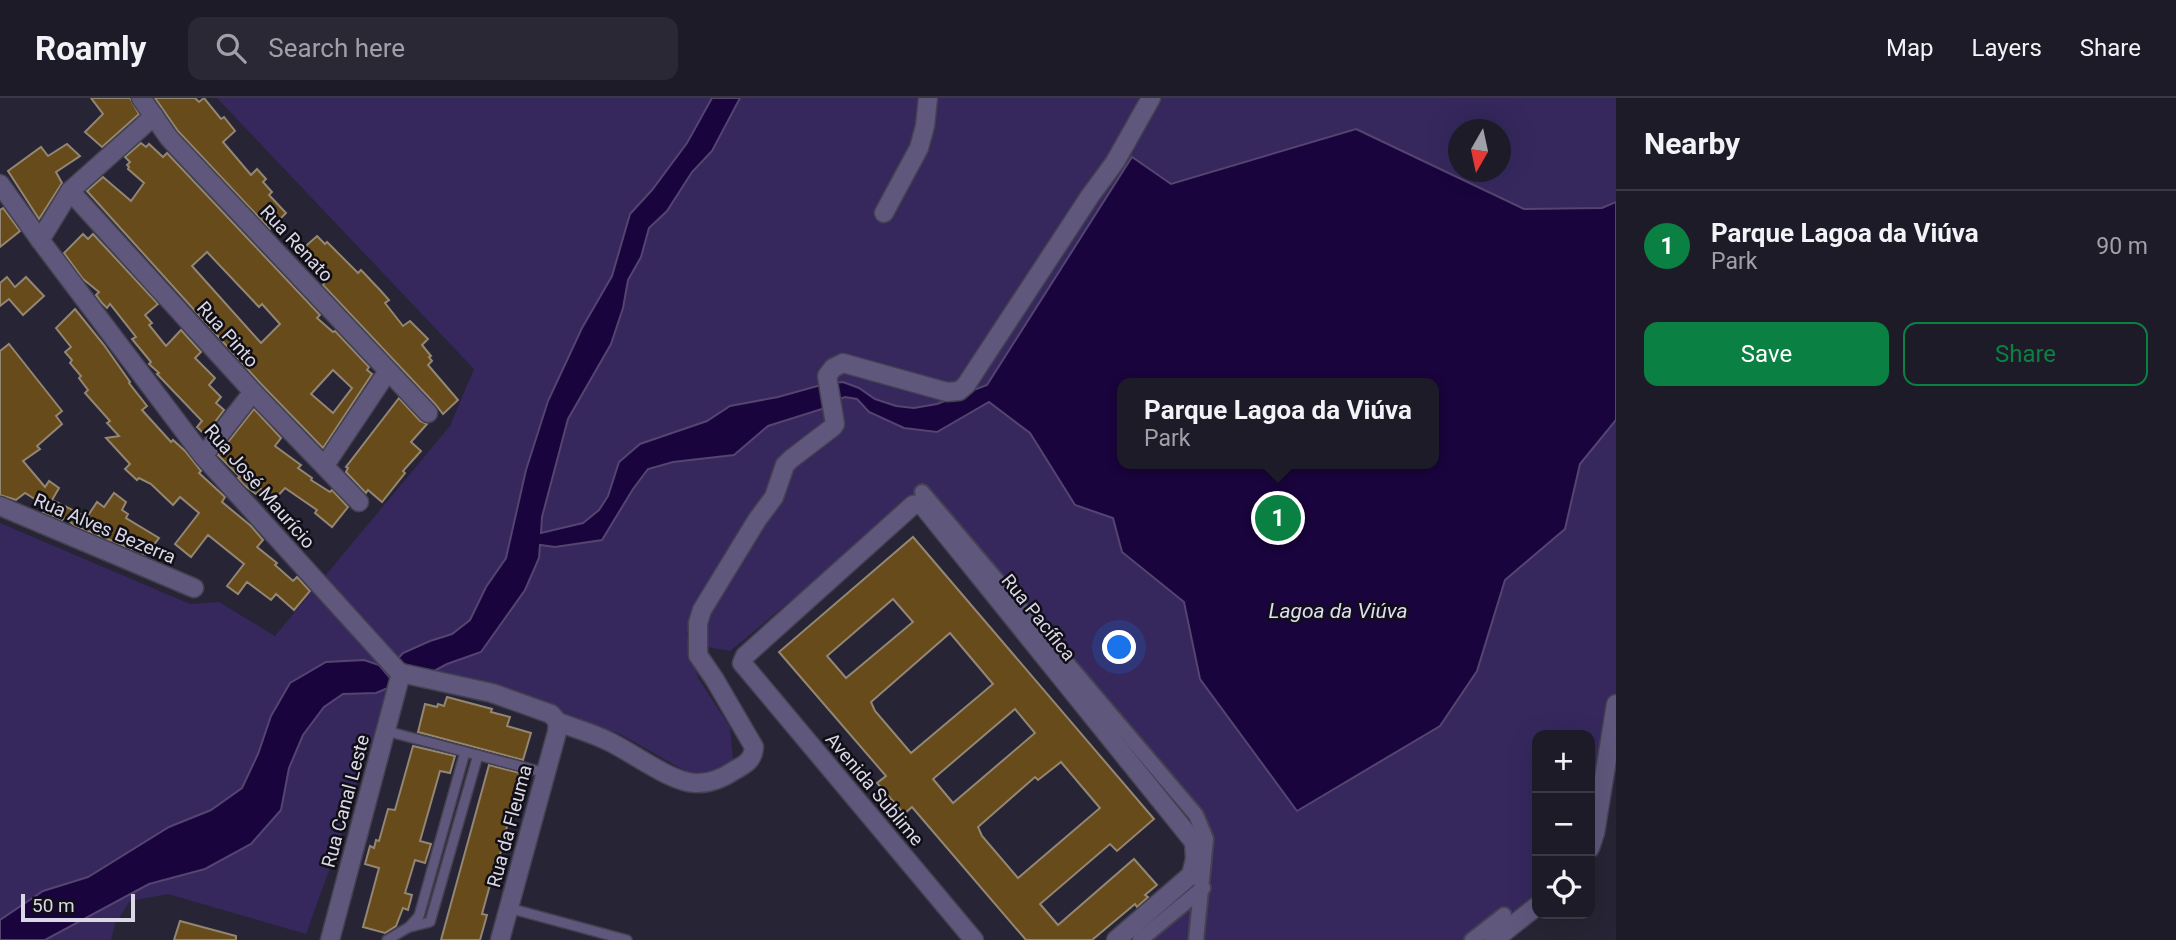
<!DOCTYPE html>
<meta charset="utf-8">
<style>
body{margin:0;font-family:Roboto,sans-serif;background:#2a2834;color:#f1f3f6}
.controls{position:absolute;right:21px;bottom:21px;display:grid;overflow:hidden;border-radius:14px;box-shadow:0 7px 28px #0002}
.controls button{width:63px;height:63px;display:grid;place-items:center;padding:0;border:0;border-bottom:2px solid #3b3945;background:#1d1b28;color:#f1f3f6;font:35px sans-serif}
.compass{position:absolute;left:1448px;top:21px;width:63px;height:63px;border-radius:50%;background:#1d1b28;box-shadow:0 7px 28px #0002;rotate:189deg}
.scale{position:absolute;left:21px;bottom:18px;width:114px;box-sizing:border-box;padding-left:7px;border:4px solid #dad8e4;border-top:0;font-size:19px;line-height:24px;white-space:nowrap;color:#dad8e4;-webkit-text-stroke:5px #100e16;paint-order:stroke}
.you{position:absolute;left:1120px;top:550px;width:24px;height:24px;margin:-18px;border:5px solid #fff;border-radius:50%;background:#1a73e8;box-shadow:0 0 0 10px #1a73e833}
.badge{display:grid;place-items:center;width:46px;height:46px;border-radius:50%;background:#0b8043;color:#fff;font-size:23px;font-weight:700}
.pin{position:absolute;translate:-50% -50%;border:4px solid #fff;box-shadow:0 2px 7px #0006}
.popup{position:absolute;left:1117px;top:280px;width:322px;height:91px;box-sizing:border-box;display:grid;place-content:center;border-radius:14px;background:#1d1b28;filter:drop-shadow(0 2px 5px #0005);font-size:23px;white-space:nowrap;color:#a0a1a8}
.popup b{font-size:26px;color:#f1f3f6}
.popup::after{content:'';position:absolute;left:50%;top:100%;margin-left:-14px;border:14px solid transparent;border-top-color:#1d1b28}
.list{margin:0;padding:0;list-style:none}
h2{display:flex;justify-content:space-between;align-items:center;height:91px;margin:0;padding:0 28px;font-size:30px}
h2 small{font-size:23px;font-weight:400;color:#a0a1a8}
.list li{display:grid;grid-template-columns:46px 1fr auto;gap:21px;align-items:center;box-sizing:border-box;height:112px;padding:0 28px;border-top:2px solid #3b3945}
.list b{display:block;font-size:26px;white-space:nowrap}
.list p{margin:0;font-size:23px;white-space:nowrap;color:#a0a1a8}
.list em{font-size:23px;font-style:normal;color:#a0a1a8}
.actions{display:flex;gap:14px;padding:21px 28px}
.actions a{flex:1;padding:16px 0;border:2px solid #0b8043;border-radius:14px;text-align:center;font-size:24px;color:#0b8043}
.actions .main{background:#0b8043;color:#fff}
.icon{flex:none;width:38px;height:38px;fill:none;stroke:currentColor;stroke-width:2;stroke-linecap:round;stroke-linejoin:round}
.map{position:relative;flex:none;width:1616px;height:842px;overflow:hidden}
header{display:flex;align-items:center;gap:42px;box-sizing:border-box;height:98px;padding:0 35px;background:#1d1b28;border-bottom:2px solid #3b3945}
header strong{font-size:33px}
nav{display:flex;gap:38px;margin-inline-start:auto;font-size:24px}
.search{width:490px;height:63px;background:#2a2834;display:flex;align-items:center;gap:18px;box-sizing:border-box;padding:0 24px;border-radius:14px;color:#a0a1a8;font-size:26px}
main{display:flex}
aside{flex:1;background:#1d1b28}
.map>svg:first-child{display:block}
.green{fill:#36285d;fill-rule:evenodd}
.water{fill:#1a043d;stroke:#54446f;stroke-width:2;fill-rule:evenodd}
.building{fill:#674b1a;stroke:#938672;stroke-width:2;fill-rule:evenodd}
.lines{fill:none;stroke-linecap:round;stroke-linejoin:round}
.service-casing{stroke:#444151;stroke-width:12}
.pedestrian-casing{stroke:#444151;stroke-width:18}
.minor-casing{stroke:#444151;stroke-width:21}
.service{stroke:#5f587c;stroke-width:9}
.pedestrian{stroke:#5f587c;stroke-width:14}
.minor{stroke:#5f587c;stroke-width:18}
.labels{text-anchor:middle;stroke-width:5;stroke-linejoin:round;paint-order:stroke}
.street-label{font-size:19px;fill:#dad8e4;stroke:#100e16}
.water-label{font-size:21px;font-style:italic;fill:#e0dcf3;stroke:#100e16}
</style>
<header>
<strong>Roamly</strong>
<div class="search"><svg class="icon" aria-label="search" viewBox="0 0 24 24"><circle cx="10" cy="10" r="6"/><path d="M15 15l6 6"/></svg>Search here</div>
<nav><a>Map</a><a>Layers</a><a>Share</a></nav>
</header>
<main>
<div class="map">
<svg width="1616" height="842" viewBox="0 0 1616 842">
<rect width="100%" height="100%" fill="#272435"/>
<!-- green -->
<path class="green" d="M217,0H1616V606L1590,750V637H1537V803L1504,817L1472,842H1128L1195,786L1199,735L1183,714L919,397L730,553L707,549L686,534L698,580L730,629L734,673L694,678L622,637L501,593L400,577L361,671L341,739L306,836L168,796L130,803L115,826L111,842H0V425L190,506L219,504L275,538L450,328L474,271ZM1458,32H1500V74H1458ZM1122,285H1434V366H1122Z"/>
<!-- water -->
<g class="water">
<path d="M712,0H740L712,53L692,74L667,113L649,130L641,159L628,182L623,210L611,246L568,321L542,419L541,435L583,425L599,412L608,398L619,364L640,346L707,323L730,308L778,299L821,287L825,306L822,311L768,328L734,357L673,364L648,371L633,391L602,442L555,449L540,447L539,460L525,492L481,554L447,566L423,579L394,565L403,555L430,543L452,536L470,522L486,489L506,460L526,372L548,303L582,230L612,178L630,116L652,92L687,45Z"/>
<path d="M1356,31L1524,111L1602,110L1616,104V322L1580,366L1565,431L1505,482L1477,573L1440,628L1297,713L1200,581L1184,504L1122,454L1113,420L1075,407L1030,335L989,304L937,334L904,330L869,314L857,301L845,299L837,302L833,285L843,284L859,290L875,301L896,308L914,310L937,306L987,287L1132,59L1171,86ZM1122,285H1434V366H1122Z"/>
<path d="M364,562L379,567L391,581L388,590L376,595L343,596L324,609L303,637L289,670L281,712L251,746L205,771L149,786L45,842H0V822L43,793L88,779L169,729L211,712L242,690L258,656L271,618L290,585L326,564Z"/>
</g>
<!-- building -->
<g class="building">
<path d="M91,0H130L139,16L102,49L85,34L103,16Z"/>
<path d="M155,0H195L199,4L204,0L221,21L224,19L235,33L223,44L251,77L257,71L266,81L263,84L272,94L269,97L286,115L270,131L178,33Z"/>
<path d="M141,45L146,49L149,46L163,59L167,55L320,217L317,220L333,234L335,233L369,269L367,272L372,276L323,350L261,286L87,93L103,79L131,103L144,85L128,71L129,69L127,67L130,64L125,59ZM207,154L259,209L262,206L280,226L261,245L192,168ZM333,272L352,290L333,315L311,296Z"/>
<path d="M67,46L80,58L56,74L62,85L39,121L8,73L41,49L48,58Z"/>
<path d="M3,110L20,133L0,149V112Z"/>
<path d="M83,136L88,141L93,136L158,206L145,217L152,225L149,227L166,248L181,232L201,254L195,260L215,280L209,287L221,299L216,305L224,312L205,337L197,329L202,323L157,276L159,275L149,266L151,264L132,241L136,239L110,206L107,210L102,205L96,197L99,194L83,181L64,155Z"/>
<path d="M317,138L325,146L327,144L358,175L361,172L380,192L389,202L385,205L403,228L410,223L428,241L422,247L431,258L429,259L432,263L428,267L458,302L443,316L436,307L323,187L325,184L299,154Z"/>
<path d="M7,179L15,189L26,179L44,198L23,217L9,201L0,208V185Z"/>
<path d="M75,211L104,247L130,284L129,285L147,308L142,312L171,344L173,342L185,353L201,373L199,375L225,399L222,404L251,428L263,442L257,449L277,465L275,467L293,483L297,479L310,493L294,512L276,496L271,502L247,484L238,496L227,488L244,466L208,437L191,459L175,446L199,415L180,399L173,407L151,386L139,380L137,382L125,371L130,366L106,340L119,338L107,325L110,323L85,295L88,292L79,280L81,278L70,265L72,262L65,254L71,249L56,230Z"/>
<path d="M9,246L62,313L56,318L62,326L37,348L40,351L23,363L45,389L49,383L59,390L52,402L87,419L97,404L104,409L114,395L126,404L122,412L128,416L126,420L159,440L146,457L76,428L64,420L62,422L43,414L46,408L25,395L16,402L0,397V253Z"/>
<path d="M399,300L420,323L427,326L411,344L421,353L403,373L405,375L382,404L368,392L366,395L364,393L346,374L348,370L346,369Z"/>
<path d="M254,311L281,340L275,348L301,367L298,370L312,380L311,382L330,394L332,392L348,409L332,429L315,415L317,412L285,390L275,401L261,391L256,396L244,387L238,380L240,379L218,357Z"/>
<path d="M913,439L1154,721L1117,753L1110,746L1040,806L1058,827L1134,761L1157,787L1145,797L1148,799L1137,809L1135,806L1092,842H1026L912,709L904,716L891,701L877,685L886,678L779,554ZM893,501L913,524L846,580L827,558ZM950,535L993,586L911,655L875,613L871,604ZM1015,611L1035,635L953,705L933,681ZM1061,664L1100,710L1018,780L982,738L978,729L1035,679L1038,682Z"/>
<path d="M447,599L492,611L491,614L510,619L507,628L531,635L523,662L418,634L425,606L437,609L438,606L444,608Z"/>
<path d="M413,648L455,658L450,675L440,673L420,743L431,746L425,765L415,762L405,795L412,797L408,812L403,810L396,828L385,835L363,829L379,770L365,766L370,748L374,750L376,742L379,743L388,711L395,712Z"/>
<path d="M489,667L520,675L498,765H496L482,816L487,817L480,842H441Z"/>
<path d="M180,823L236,838V842H174Z"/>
</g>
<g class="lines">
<!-- service casing -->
<g class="service-casing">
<g id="service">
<path d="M386,633L546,675"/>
<path d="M509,810L627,842"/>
<path d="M410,829L430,824L478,657"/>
<path d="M387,842L409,829L419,818L465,654"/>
</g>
</g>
<!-- pedestrian casing -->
<g class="pedestrian-casing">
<g id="pedestrian">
<path d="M922,394L1196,717L1206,741L1196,842"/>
<path d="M1140,842L1203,790"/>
<path d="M1472,842L1504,817"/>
</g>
</g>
<!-- minor casing -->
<g class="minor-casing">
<g id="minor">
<path d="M141,0L169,40L428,315"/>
<path d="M0,86L40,142L203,358L397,572L401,575L492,595L551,616L558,624"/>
<path d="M70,93L253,294L359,404"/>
<path d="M884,115L919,50L925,28L928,0"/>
<path d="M40,142L70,93L154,18"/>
<path d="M203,358L253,294"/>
<path d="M325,367L388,273"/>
<path d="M0,408L194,490"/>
<path d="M558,624C574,630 592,635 608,643C632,654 670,684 695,685C709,686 723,680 735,672C746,666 753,662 754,649L715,582L698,557V525L702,512L757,422L774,399L785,367L791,361L833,329L835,326L827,278L833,270L843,265L947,294L959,293L966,287L1090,98L1115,64L1151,0"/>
<path d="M1590,750L1595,735L1616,606"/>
<path d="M330,842L401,575"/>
<path d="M500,842L557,634L558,624"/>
<path d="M974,842L742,565L745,558L913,407L920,406L923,408L1194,744L1195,761L1191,777L1116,842"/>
<path d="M1494,842L1537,808"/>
</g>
</g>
<!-- service -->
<use href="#service" class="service"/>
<!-- pedestrian -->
<use href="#pedestrian" class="pedestrian"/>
<!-- minor -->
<use href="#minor" class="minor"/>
</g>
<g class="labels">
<!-- street labels -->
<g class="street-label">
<text transform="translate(297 145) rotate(47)" y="7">Rua Renato</text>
<text transform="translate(228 236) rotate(48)" y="7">Rua Pinto</text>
<text transform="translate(260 388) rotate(49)" y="7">Rua José Maurício</text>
<text transform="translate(105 430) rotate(23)" y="7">Rua Alves Bezerra</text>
<text transform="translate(1039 519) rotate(51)" y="7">Rua Pacífica</text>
<text transform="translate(875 691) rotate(50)" y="7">Avenida Sublime</text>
<text transform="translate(345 703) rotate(-75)" y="7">Rua Canal Leste</text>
<text transform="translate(509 728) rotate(-75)" y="7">Rua da Fleuma</text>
</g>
<!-- water labels -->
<g class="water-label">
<text x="1338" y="520">Lagoa da Viúva</text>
</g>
</g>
</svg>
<div class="controls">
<button>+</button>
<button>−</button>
<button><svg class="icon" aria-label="locate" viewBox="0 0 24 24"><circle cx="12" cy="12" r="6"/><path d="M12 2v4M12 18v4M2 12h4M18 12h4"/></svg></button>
</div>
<svg class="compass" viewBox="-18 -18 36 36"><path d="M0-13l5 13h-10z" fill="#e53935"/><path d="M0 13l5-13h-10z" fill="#a0a1a8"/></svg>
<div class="scale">50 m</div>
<div class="you"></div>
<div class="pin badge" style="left:1278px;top:420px">1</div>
<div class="popup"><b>Parque Lagoa da Viúva</b>Park</div>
</div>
<aside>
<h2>Nearby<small></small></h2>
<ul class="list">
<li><span class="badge">1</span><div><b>Parque Lagoa da Viúva</b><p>Park</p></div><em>90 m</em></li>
</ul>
<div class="actions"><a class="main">Save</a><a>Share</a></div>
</aside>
</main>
